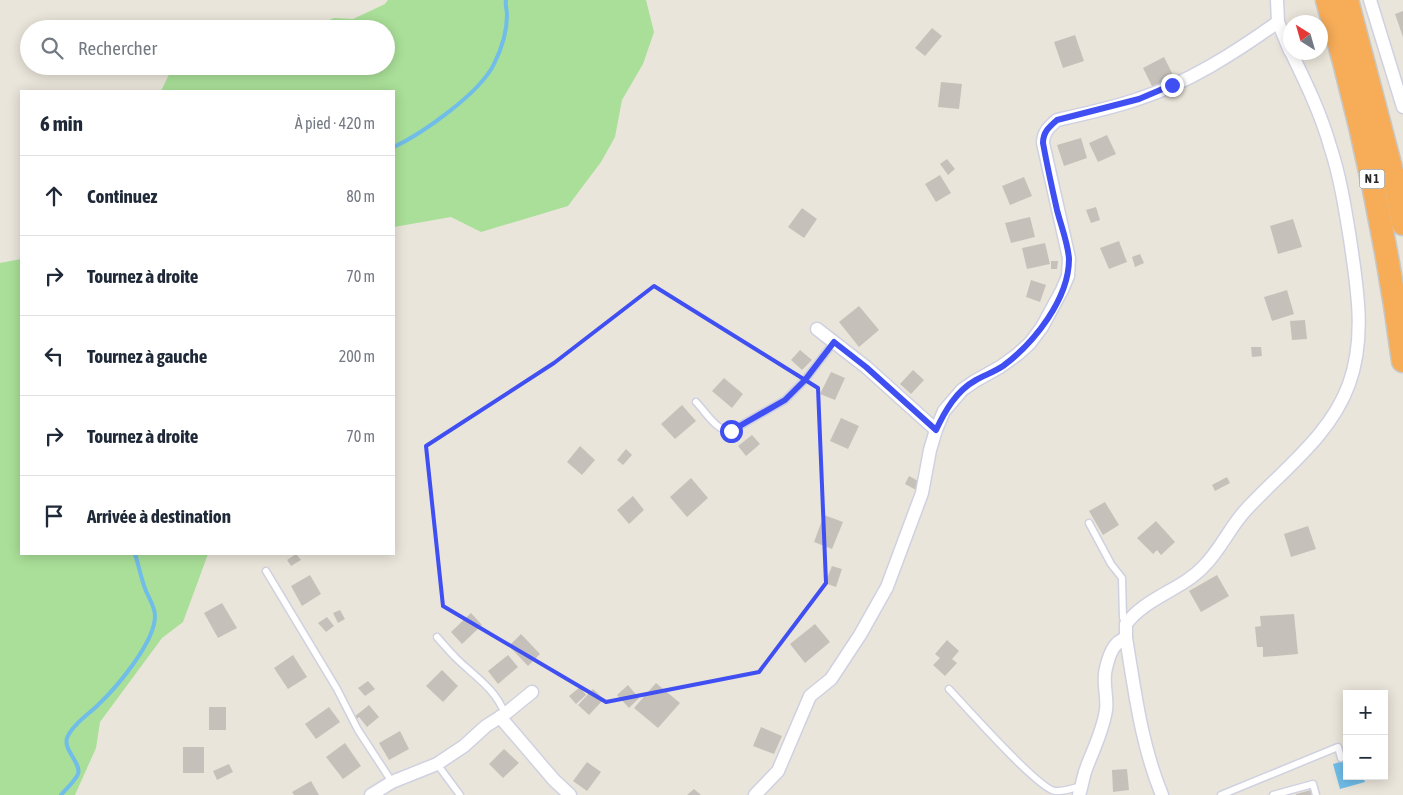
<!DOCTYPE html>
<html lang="fr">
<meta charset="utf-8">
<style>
body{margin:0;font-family:"Asap Condensed",sans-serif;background:#f6f6f7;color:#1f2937}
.controls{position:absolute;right:15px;bottom:15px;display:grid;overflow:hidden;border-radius:0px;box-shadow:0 2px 12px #0003}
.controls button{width:45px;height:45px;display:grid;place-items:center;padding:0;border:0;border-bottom:1px solid #e0e1e3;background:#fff;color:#1f2937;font:25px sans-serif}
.compass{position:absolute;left:1283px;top:15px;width:45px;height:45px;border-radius:50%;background:#fff;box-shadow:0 2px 12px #0003;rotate:323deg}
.stop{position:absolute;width:15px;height:15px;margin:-11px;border:4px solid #3f4ff2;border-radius:50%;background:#fff}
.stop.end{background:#3f4ff2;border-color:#fff;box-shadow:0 1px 5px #0008}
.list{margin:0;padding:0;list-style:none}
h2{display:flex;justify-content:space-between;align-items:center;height:65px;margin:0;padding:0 20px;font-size:21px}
h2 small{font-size:16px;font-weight:400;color:#747a83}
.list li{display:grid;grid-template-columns:32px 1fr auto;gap:15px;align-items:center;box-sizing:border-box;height:80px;padding:0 20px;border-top:1px solid #e0e1e3}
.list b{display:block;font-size:19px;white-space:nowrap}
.list em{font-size:16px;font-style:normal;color:#747a83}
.icon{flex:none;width:28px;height:28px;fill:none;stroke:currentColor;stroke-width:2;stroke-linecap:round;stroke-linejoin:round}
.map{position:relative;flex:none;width:1403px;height:795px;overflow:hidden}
.search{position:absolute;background:#fff;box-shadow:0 2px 12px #0003;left:20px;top:20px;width:375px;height:55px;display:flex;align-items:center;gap:12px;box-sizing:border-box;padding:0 18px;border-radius:28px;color:#747a83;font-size:19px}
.panel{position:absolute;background:#fff;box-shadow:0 2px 12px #0003;left:20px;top:90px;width:375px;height:465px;border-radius:0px}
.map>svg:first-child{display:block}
.green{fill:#a9df98}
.water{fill:#70bde9}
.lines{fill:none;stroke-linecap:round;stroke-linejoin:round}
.stream{stroke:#70bde9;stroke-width:4}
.building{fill:#c5c1ba}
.lane-casing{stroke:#cfd1e1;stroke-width:9}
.street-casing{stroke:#cfd1e1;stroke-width:15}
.highway-casing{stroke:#c7c7c7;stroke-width:25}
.lane{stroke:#fff;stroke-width:6}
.street{stroke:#fff;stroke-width:12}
.highway{stroke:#f7ad58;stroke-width:22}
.route{stroke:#3f4ff2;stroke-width:6}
.marked{fill:none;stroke:#3f4ff2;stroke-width:4;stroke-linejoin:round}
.labels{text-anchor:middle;stroke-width:5;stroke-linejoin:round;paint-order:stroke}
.shield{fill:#fff;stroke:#686868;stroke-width:1}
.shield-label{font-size:12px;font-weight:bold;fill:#282828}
</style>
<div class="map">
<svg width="1403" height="795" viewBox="0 0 1403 795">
<rect width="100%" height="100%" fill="#eae5da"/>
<!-- green -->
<g class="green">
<path d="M388,0H646L654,32L643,64L622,100L615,137L601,162L568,206L481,232L451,217L394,227V91H161L173,66H386V29H309L334,18L353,19L385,4Z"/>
<path d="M21,259V554H208L183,622L162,638L100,722L96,748L75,795H0V263Z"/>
</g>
<!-- water -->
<path class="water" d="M1347,760V776H1363L1365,782L1340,789L1333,764Z"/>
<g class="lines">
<!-- stream -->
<g class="stream">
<path d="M394,147C423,133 480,93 494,64C501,50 507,31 507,15C507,10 505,5 506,0"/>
<path d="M61,795C66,789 75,781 78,774C82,764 63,750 67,738C72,725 89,714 98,705C117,687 155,642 155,616C155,607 149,598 146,591C141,579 139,566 135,554"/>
</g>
</g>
<!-- building -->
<g class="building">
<path d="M1403,11V37L1395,14Z"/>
<path d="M932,28L942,36L925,56L915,48Z"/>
<path d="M1075,35L1084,61L1063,68L1054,42Z"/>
<path d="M1164,57L1174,77L1153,88L1143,68Z"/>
<path d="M941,82L962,84L959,109L938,107Z"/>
<path d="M1107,135L1116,154L1098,162L1089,143Z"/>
<path d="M1081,138L1087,158L1064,166L1057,145Z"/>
<path d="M947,159L955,169L948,175L940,164Z"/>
<path d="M940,175L951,193L936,202L925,184Z"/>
<path d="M1024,177L1032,196L1010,205L1002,186Z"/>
<path d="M1096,207L1100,220L1091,223L1086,210Z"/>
<path d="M802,208L817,219L804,238L788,227Z"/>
<path d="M1030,217L1035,237L1011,243L1005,223Z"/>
<path d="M1293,219L1302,247L1278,254L1270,226Z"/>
<path d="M1119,241L1127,262L1109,269L1100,248Z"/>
<path d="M1045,243L1050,264L1027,269L1022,248Z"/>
<path d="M1140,254L1144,263L1135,267L1132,257Z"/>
<path d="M1051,261H1058L1057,269H1051Z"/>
<path d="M1031,280L1046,285L1040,302L1026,297Z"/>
<path d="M1287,290L1294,314L1272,321L1264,297Z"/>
<path d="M859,306L879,330L859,347L839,322Z"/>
<path d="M1305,320L1307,339L1292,340L1290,321Z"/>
<path d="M1251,347H1261L1262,356L1252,357Z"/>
<path d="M800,350L812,360L802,370L791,360Z"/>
<path d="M913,370L924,380L911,394L900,384Z"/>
<path d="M831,372L845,378L835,400L820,394Z"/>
<path d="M724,378L743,394L732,408L712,391Z"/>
<path d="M682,405L696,421L675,439L661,424Z"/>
<path d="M841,418L859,426L848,449L830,441Z"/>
<path d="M752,435L760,444L746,456L738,446Z"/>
<path d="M580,446L595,460L582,475L567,462Z"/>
<path d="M626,449L632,455L623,465L617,460Z"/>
<path d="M909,476L920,482L916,490L905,484Z"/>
<path d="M1227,477L1230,483L1215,491L1212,485Z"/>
<path d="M691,478L708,498L687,517L670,497Z"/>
<path d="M633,496L644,510L629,524L617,510Z"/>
<path d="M1105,502L1119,525L1103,535L1089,511Z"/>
<path d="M824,515L843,522L832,549L814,542Z"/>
<path d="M1156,521L1175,542L1161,555L1157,550L1153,554L1137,538Z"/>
<path d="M1308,526L1316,549L1291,557L1284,534Z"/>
<path d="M296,554L301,560L291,566L287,560Z"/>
<path d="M832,566L842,569L836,587L825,583Z"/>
<path d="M310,575L321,594L302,606L291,586Z"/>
<path d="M1217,575L1229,596L1201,612L1189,591Z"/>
<path d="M222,603L237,628L218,638L204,613Z"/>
<path d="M340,610L345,619L338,623L333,613Z"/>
<path d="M471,613L482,625L462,644L451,632Z"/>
<path d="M1294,614L1298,654L1263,657V647H1257L1255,627L1261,626L1260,616Z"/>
<path d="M327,617L334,626L326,632L318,623Z"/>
<path d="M815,624L830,642L805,663L790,644Z"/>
<path d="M521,634L540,654L528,666L509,646Z"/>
<path d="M947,640L959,651L952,659L957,663L945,676L933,665L940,658L935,654Z"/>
<path d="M293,655L307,677L288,689L274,668Z"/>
<path d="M508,655L518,667L498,684L488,671Z"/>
<path d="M442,670L458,686L443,702L426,686Z"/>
<path d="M368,681L375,689L365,696L358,688Z"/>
<path d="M656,683L680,703L658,728L634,708Z"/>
<path d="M628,685L639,698L629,708L617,695Z"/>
<path d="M580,687L586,695L576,704L569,696Z"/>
<path d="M593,689L604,699L589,715L578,705Z"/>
<path d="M369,705L379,717L367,727L359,717L356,720L354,717Z"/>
<rect x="209" y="707" width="17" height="23"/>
<path d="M329,707L340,722L316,739L305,724Z"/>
<path d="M761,727L782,736L774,754L753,746Z"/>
<path d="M400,731L409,749L389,760L379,743Z"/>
<path d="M345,743L361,766L343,779L326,757Z"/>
<rect x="183" y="747" width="21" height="26"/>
<path d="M504,749L519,763L503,778L489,764Z"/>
<path d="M587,762L601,772L587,791L573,781Z"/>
<path d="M229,764L233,772L217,780L213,771Z"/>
<path d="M1127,769L1129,790L1113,792L1112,770Z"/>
<path d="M311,781L319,795H294L292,792Z"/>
<path d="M694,789L701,795H687Z"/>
<path d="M1311,790L1313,795H1296V794Z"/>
</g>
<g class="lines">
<!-- lane casing -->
<g class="lane-casing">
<g id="lane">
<path d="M696,402C705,411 717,432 731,431L785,400L805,380L834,342"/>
<path d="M1089,523L1111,564L1122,578L1123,618L1126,624"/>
<path d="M266,571L337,689L358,730L392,782"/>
<path d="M437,637C443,644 449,651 456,658C475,677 495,688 505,714"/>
<path d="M949,689C965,706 1038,789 1055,791C1063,792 1073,788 1082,786"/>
<path d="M437,764L460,795"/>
<path d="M1221,795L1338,747L1341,758"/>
<path d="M1273,795L1313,784L1316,795"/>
</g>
</g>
<!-- street casing -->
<g class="street-casing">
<g id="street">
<path d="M1277,0L1278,22L1290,51"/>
<path d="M1370,0L1403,107"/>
<path d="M817,329L866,367L936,430"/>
<path d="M500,717L554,780L570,795"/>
<path d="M371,795L392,782L437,764L464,746L486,726L505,714L532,692"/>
<path d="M755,795L778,771L810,696L831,679L860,635L887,587L922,493L930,450L936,430L944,411L962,390L975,381L1000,367L1018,354L1030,343L1042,327L1062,290L1068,276L1069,258L1043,143C1043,132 1049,127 1057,120C1084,114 1112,108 1138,99C1188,83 1236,52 1278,22"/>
<path d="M1079,795C1082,786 1083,777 1086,769C1093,750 1103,731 1106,710C1108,697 1102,682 1106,668C1109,656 1113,642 1126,638"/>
<path d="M1162,795C1141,744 1135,692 1126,638V624C1146,597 1182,590 1204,566C1220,550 1229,529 1244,512C1280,472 1330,437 1349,384C1366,337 1357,287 1350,239C1345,208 1340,176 1330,146C1321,114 1306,83 1291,52"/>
</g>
</g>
<!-- highway casing -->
<g class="highway-casing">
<g id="highway">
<path d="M1327,0C1361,118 1387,239 1403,361"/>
<path d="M1347,0L1396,187L1403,224"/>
</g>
</g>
<!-- lane -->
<use href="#lane" class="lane"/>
<!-- street -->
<use href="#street" class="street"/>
<!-- highway -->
<use href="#highway" class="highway"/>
</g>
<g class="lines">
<!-- route -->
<path class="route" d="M731,431L785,400L805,380L834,342L866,367L936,430C945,411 956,391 976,380C985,375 994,372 1003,366C1034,343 1069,299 1069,259C1068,243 1061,226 1057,210C1052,188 1047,165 1043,143C1043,132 1049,127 1057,120L1139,99L1172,85"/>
</g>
<!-- marked area -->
<path class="marked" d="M654,286L818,388L826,583L759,672L606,702L443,606L426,446L554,363Z"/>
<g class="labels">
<!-- shield labels -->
<rect class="shield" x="1359.5" y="169.5" width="25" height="19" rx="4"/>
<g class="shield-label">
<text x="1372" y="183">N 1</text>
</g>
</g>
</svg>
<div class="controls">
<button>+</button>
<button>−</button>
</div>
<svg class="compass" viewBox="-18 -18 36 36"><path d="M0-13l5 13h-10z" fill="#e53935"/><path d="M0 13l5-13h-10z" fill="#747a83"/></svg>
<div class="stop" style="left:731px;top:431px"></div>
<div class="stop end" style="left:1172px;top:85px"></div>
<div class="search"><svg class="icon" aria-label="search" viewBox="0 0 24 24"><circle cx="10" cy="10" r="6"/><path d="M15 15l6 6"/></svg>Rechercher</div>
<section class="panel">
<h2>6 min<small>À pied · 420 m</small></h2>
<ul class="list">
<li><svg class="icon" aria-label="ahead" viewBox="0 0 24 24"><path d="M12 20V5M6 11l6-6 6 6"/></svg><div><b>Continuez</b></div><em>80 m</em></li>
<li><svg class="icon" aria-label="right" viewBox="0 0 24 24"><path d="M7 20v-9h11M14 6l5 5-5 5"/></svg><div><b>Tournez à droite</b></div><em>70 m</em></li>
<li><svg class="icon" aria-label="left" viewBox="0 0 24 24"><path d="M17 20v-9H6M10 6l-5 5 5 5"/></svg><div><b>Tournez à gauche</b></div><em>200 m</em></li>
<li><svg class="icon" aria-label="right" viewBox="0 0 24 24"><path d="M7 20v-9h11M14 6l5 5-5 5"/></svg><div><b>Tournez à droite</b></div><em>70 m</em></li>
<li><svg class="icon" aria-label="arrive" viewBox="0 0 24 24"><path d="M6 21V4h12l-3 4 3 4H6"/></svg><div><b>Arrivée à destination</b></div></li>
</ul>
</section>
</div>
